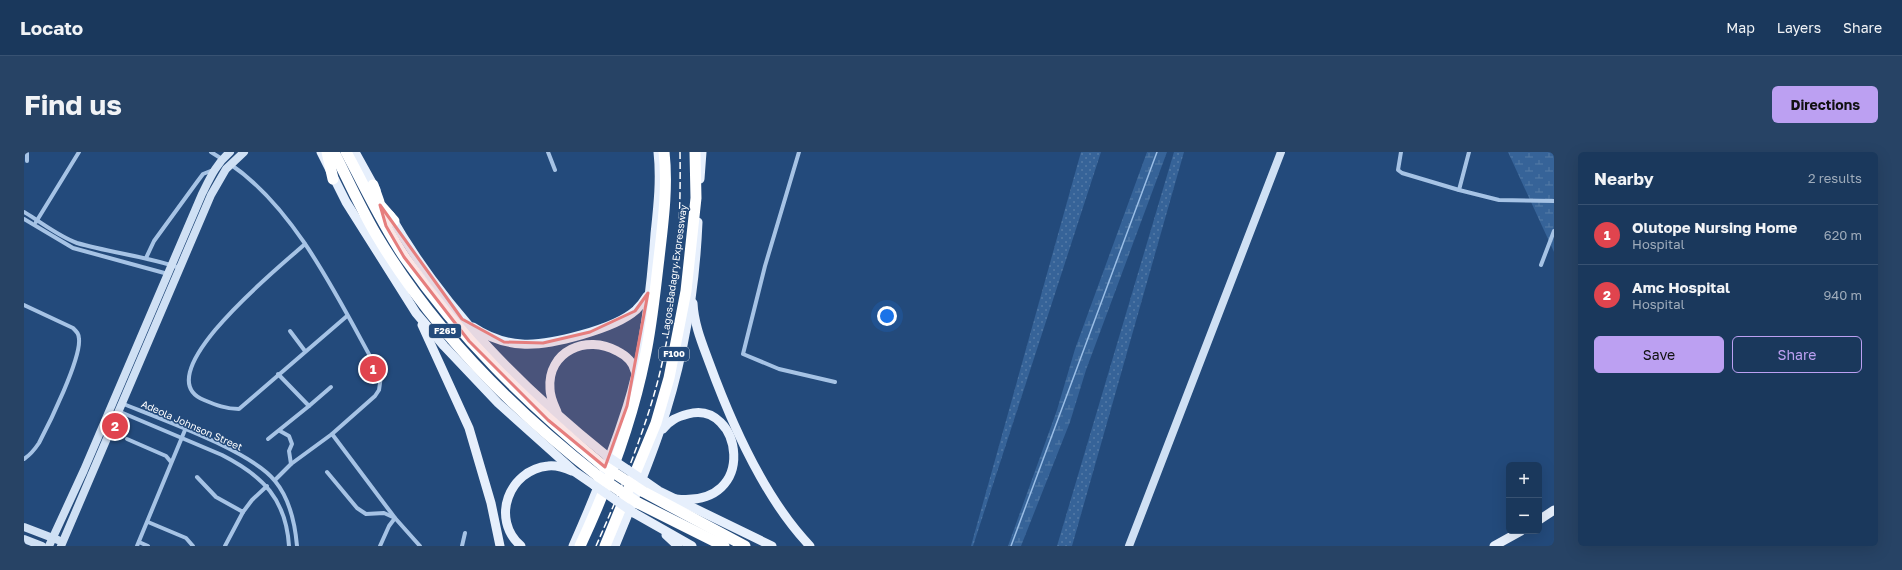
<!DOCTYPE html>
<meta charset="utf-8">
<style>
body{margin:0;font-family:"Golos Text",sans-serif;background:#274365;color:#f1f3f6}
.controls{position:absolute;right:12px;bottom:12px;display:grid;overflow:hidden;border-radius:6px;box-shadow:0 4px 16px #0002}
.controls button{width:36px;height:36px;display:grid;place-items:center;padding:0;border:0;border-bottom:1px solid #385272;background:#1a385c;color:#f1f3f6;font:20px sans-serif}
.you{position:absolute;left:863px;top:164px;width:14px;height:14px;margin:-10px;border:3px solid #fff;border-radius:50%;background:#1a73e8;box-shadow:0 0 0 6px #1a73e833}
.badge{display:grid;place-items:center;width:26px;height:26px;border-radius:50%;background:#bca0f2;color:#fff;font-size:13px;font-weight:700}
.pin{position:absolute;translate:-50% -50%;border:2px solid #fff;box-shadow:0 1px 4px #0006}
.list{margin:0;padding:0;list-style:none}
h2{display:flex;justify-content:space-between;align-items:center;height:52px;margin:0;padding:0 16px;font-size:17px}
h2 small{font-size:13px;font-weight:400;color:#9facbb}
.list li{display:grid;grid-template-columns:26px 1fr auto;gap:12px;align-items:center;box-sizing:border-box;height:60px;padding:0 16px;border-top:1px solid #385272}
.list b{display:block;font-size:15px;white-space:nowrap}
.list p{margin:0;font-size:13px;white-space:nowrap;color:#9facbb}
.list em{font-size:13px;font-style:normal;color:#9facbb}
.actions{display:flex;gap:8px;padding:12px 16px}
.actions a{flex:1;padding:9px 0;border:1px solid #bca0f2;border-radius:6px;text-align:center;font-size:14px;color:#bca0f2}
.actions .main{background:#bca0f2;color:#111}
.map{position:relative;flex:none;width:1530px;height:394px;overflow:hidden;border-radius:6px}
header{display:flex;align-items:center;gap:24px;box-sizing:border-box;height:56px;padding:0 20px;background:#1a385c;border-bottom:1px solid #385272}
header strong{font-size:19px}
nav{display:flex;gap:22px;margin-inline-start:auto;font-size:14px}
.intro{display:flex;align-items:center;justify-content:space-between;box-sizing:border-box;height:96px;padding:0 24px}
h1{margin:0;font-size:28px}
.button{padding:10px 18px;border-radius:6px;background:#bca0f2;color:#111;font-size:14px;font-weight:700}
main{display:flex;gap:24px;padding:0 24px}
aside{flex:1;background:#1a385c;border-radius:6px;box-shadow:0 4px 16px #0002}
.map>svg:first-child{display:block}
.grass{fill:url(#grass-dots)}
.wetland{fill:url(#wetland-marsh)}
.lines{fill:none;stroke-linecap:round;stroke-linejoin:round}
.stream{stroke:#9abee6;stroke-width:1.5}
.street{stroke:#a6c3e5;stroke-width:4}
.secondary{stroke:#cfe0f4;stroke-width:8}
.primary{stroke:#e6effc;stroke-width:9}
.highway{stroke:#fff;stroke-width:11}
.rail{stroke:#fff;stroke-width:1.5;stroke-dasharray:7 3;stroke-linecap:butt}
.primary-bridge{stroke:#e6effc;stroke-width:9}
.highway-bridge{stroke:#fff;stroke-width:11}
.marked{fill:#e67e7e;fill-opacity:0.2;stroke:#e67e7e;stroke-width:3;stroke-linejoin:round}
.labels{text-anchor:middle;stroke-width:3;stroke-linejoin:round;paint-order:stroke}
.shield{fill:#234a7b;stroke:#bdc9d7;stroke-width:1}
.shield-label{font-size:9px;font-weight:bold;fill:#fff}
.street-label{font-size:10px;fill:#fff;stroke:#234a7b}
</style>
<header>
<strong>Locato</strong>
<nav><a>Map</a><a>Layers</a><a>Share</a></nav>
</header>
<div class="intro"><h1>Find us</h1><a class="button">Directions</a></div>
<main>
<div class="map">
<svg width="1530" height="394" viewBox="0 0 1530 394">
<defs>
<pattern id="grass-dots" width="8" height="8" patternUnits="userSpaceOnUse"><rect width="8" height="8" fill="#366398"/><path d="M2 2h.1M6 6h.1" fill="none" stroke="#547aa7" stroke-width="1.8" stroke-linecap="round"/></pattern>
<pattern id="wetland-marsh" width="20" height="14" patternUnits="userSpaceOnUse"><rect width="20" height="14" fill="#366398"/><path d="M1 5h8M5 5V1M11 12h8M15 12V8" fill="none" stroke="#547aa7"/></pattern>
</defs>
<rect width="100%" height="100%" fill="#234a7b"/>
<!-- grass -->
<g class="grass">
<path d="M1057,0H1077L949,394H947Z"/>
<path d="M1150,0H1160L1048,394H1033Z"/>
</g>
<!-- wetland -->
<g class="wetland">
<path d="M1123,0H1143L1062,218L1046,270L997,394H984L1033,258L1051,197Z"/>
<path d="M1484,0H1530V100Z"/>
</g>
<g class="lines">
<!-- stream -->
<path class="stream" d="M987,394L1133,0"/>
<!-- street -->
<g class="street">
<path d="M3,0V9"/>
<path d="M187,0L198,7"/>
<path d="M524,0L531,18"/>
<path d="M775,0L741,114L719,202L755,217L811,230"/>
<path d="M1377,0L1374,18L1378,21L1435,38"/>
<path d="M1445,0L1435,38L1475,48L1530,49"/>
<path d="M206,12C274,58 317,153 357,224L355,238L351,244L308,282L267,312L251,328"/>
<path d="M0,60C17,70 34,84 53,91C87,101 122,104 156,116"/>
<path d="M0,67L49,96L144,122"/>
<path d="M12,70L55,0"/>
<path d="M281,92C260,111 119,224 180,248C192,253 202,257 215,257L323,164"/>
<path d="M122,106L130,89L173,30L179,22L189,18"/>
<path d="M1517,113L1530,79"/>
<path d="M0,153L49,176C53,180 55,182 55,187C57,207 25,272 15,291C11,297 6,303 0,307"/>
<path d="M266,179L281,199"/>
<path d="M254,222L285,254L307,235"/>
<path d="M97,251C134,266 228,299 251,329C266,347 271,371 273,394"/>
<path d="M94,259L198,303C239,324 262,347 265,394"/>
<path d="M256,279L265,284L268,292L265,299L267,312"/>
<path d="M308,282L371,366L396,394"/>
<path d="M103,287L142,304L147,310"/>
<path d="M244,287L285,254"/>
<path d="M303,320L333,356L342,362L360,361L371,366L365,374L356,394"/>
<path d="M173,325L192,345L219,360L228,348L243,334"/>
<path d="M124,370L162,386L169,394"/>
<path d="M115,390L124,394"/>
<path d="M113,394L161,278"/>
<path d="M201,394L219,360"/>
<path d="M438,394L441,381"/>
</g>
<!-- secondary -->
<g class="secondary">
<path d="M0,375L34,388"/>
<path d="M0,387L18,394"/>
<path d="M25,394L60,318L178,42C186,26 192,12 206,0"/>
<path d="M37,394L187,43L202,17L220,0"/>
<path d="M1105,394L1257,0"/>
</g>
<!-- primary -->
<g class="primary">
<path d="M297,0L322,50L392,161L420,194L474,251L551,320L570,333"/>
<path d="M331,0L352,38"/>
<path d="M676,27L678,0"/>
<path d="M366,63C420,158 498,236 583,304"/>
<path d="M669,151C670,172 678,191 685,210C708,273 740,346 786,394"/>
<path d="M398,173L445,276L467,351L476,394"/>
<path d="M449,175C464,185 480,191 498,192C525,194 591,177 612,158C616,154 620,149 623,144"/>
<path d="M533,260C530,253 526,245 526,237C523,199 563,182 593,199C601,203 609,210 611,219"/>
<path d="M639,277C646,268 653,265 664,262C717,247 737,356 652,347"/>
<path d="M622,330L635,339L748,394"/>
<path d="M610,361L668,394"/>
<path d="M1515,368L1530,358"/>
<path d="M642,383L654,394"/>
<path d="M497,394C466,367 485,318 524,314C532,313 541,316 548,319"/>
<path d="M549,394C569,349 588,302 603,255C620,202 627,137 631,82C634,54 637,27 634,0"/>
<path d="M591,394C606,357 622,319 635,281C658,214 671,141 674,70"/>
<path d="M1470,394L1497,379"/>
</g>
<!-- highway -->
<g class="highway">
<path d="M303,0L309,27"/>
<path d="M310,0C324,28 337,57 353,84C409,178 488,257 574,324"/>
<path d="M322,0C341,35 358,72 381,106C437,187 502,250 578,313"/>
<path d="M349,33L355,50"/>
<path d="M356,53L370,69"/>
<path d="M618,339L721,394"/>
<path d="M614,351L700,394"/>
<path d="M556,394C584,334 608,270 621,205C628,172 631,139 635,106C639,71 644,35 640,0"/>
<path d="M581,394L632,271L645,226L662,139L672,46L671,0"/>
</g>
<!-- rail -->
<path class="rail" d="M572,394C595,342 618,287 633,232C653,156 657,78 656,0"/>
<!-- primary-bridge -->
<g class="primary-bridge">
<path d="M583,304L622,330"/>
<path d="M570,333L610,361"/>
</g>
<!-- highway-bridge -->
<g class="highway-bridge">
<path d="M578,313L618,339"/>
<path d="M574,324L614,351"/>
</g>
</g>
<!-- marked area -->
<path class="marked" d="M356,53L438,167L480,190L519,191L566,180L611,159L624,141L603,254L581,315L524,268L445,189L380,105L362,74Z"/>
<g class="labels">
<!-- shield labels -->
<g class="shield">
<rect x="405" y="172" width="32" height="14" rx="3"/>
<rect x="635" y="195" width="30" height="14" rx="3"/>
</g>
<g class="shield-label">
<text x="421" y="182">F265</text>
<text x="650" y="205">F100</text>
</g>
<!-- street labels -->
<g class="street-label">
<text transform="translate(650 118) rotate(-82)" y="4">Lagos-Badagry Expressway</text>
<text transform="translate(168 273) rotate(24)" y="4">Adeola Johnson Street</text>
</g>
</g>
</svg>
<div class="controls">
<button>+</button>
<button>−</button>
</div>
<div class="you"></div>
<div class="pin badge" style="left:349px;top:217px;background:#e0444e">1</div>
<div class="pin badge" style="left:91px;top:274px;background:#e0444e">2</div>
</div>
<aside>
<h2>Nearby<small>2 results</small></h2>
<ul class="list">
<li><span class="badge" style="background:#e0444e">1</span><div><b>Olutope Nursing Home</b><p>Hospital</p></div><em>620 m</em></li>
<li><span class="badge" style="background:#e0444e">2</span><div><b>Amc Hospital</b><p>Hospital</p></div><em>940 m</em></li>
</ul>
<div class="actions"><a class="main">Save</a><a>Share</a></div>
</aside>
</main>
